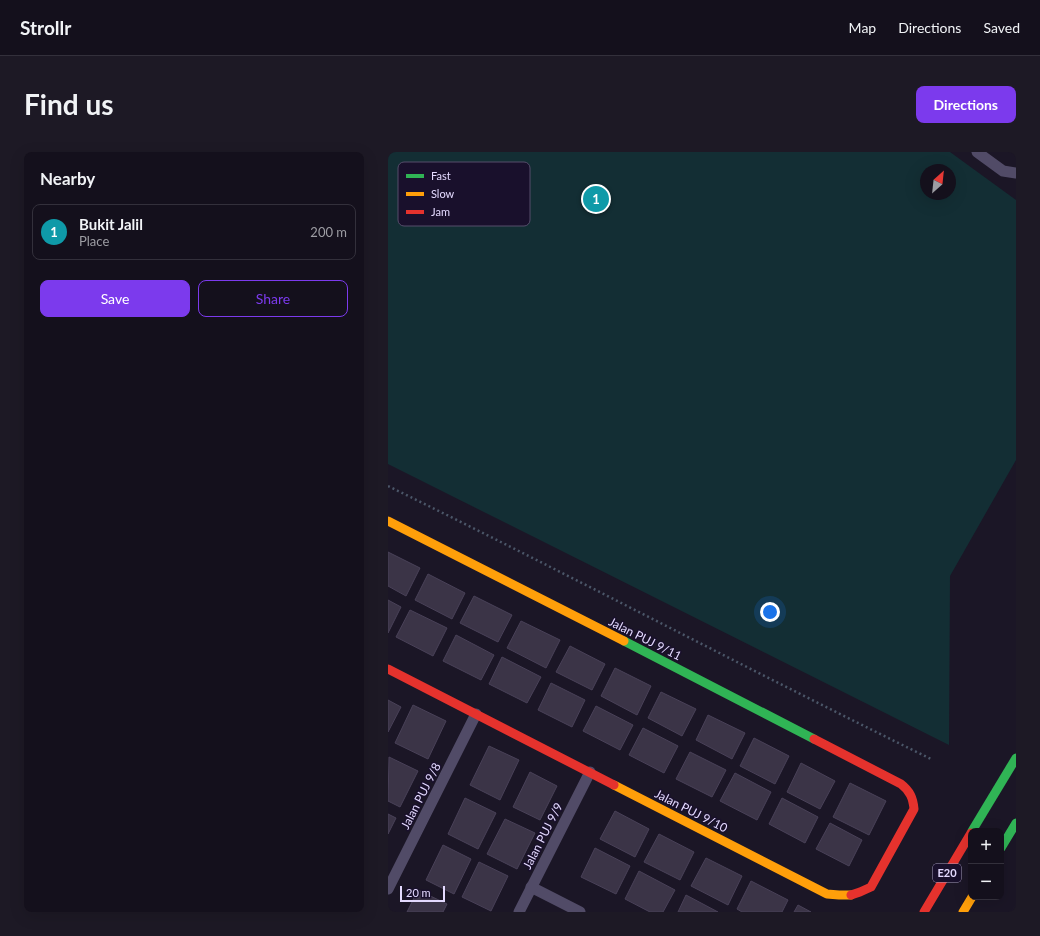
<!DOCTYPE html>
<meta charset="utf-8">
<style>
body{margin:0;font-family:Lato,sans-serif;background:#1d1925;color:#f1f3f6}
.controls{position:absolute;right:12px;bottom:12px;display:grid;overflow:hidden;border-radius:8px;box-shadow:0 4px 16px #0002}
.controls button{width:36px;height:36px;display:grid;place-items:center;padding:0;border:0;border-bottom:1px solid #33303b;background:#14101c;color:#f1f3f6;font:20px sans-serif}
.compass{position:absolute;left:532px;top:12px;width:36px;height:36px;border-radius:50%;background:#14101c;box-shadow:0 4px 16px #0002;rotate:27deg}
.scale{position:absolute;left:12px;bottom:10px;width:45px;box-sizing:border-box;padding-left:4px;border:2px solid #e4daff;border-top:0;font-size:11px;line-height:14px;white-space:nowrap;color:#e4daff;-webkit-text-stroke:3px #19102c;paint-order:stroke}
.you{position:absolute;left:382px;top:460px;width:14px;height:14px;margin:-10px;border:3px solid #fff;border-radius:50%;background:#1a73e8;box-shadow:0 0 0 6px #1a73e833}
.badge{display:grid;place-items:center;width:26px;height:26px;border-radius:50%;background:#7c3aed;color:#fff;font-size:13px;font-weight:700}
.pin{position:absolute;translate:-50% -50%;border:2px solid #fff;box-shadow:0 1px 4px #0006}
.list{margin:0;padding:0;list-style:none}
h2{display:flex;justify-content:space-between;align-items:center;height:52px;margin:0;padding:0 16px;font-size:17px}
h2 small{font-size:13px;font-weight:400;color:#9d9da3}
.list li{display:grid;grid-template-columns:26px 1fr auto;gap:12px;align-items:center;box-sizing:border-box;height:56px;margin:0 8px 8px;padding:0 8px;border:1px solid #33303b;border-radius:8px}
.list b{display:block;font-size:15px;white-space:nowrap}
.list p{margin:0;font-size:13px;white-space:nowrap;color:#9d9da3}
.list em{font-size:13px;font-style:normal;color:#9d9da3}
.actions{display:flex;gap:8px;padding:12px 16px}
.actions a{flex:1;padding:9px 0;border:1px solid #7c3aed;border-radius:8px;text-align:center;font-size:14px;color:#7c3aed}
.actions .main{background:#7c3aed;color:#fff}
.map{position:relative;flex:none;width:628px;height:760px;overflow:hidden;border-radius:8px}
header{display:flex;align-items:center;gap:24px;box-sizing:border-box;height:56px;padding:0 20px;background:#14101c;border-bottom:1px solid #33303b}
header strong{font-size:19px}
nav{display:flex;gap:22px;margin-inline-start:auto;font-size:14px}
.intro{display:flex;align-items:center;justify-content:space-between;box-sizing:border-box;height:96px;padding:0 24px}
h1{margin:0;font-size:28px}
.button{padding:10px 18px;border-radius:8px;background:#7c3aed;color:#fff;font-size:14px;font-weight:700}
main{display:flex;gap:24px;padding:0 24px}
aside{flex:1;background:#14101c;border-radius:8px;box-shadow:0 4px 16px #0002}
.map>svg:first-child{display:block}
.green{fill:#132e34;fill-rule:evenodd}
.building{fill:#3b3447;stroke:#494158}
.lines{fill:none;stroke-linecap:round;stroke-linejoin:round}
.path{stroke:#4b5668;stroke-width:2.5;stroke-dasharray:2 3;stroke-linecap:butt}
.street{stroke:#514b67;stroke-width:11}
.fast{stroke:#30b455;stroke-width:9}
.slow{stroke:#ff9f0a;stroke-width:9}
.jam{stroke:#e5322d;stroke-width:9}
.labels{text-anchor:middle;stroke-width:3;stroke-linejoin:round;paint-order:stroke}
.shield{fill:#19102c;stroke:#a79dc0;stroke-width:1}
.shield-label{font-size:11px;font-weight:bold;fill:#e4daff}
.street-label{font-size:12px;fill:#e4daff;stroke:#19102c}
.key{fill:#19102c;stroke:#564d6b;stroke-width:1}
.key-label{font-size:11px;fill:#e4daff}
</style>
<header>
<strong>Strollr</strong>
<nav><a>Map</a><a>Directions</a><a>Saved</a></nav>
</header>
<div class="intro"><h1>Find us</h1><a class="button">Directions</a></div>
<main>
<aside>
<h2>Nearby<small></small></h2>
<ul class="list">
<li><span class="badge" style="background:#0f9aa8">1</span><div><b>Bukit Jalil</b><p>Place</p></div><em>200 m</em></li>
</ul>
<div class="actions"><a class="main">Save</a><a>Share</a></div>
</aside>
<div class="map">
<svg width="628" height="760" viewBox="0 0 628 760">
<rect width="100%" height="100%" fill="#1b1626"/>
<!-- green -->
<path class="green" d="M0,0H562L628,48V308L562,424L561,593L0,312ZM538,18H562V42H538Z"/>
<!-- building -->
<g class="building">
<path d="M0,400L32,416L18,444L0,434Z"/>
<path d="M40,422L77,441L64,467L27,448Z"/>
<path d="M86,444L124,463L110,490L72,471Z"/>
<path d="M0,448L13,455L0,481Z"/>
<path d="M22,458L59,476L45,504L8,485Z"/>
<path d="M133,469L172,488L158,516L119,496Z"/>
<path d="M68,483L106,503L93,528L55,509Z"/>
<path d="M182,494L217,512L204,538L168,520Z"/>
<path d="M114,505L153,525L139,551L101,532Z"/>
<path d="M227,516L263,534L249,563L213,544Z"/>
<path d="M163,531L197,548L184,575L150,558Z"/>
<path d="M273,540L308,557L294,584L260,566Z"/>
<path d="M0,548L13,555L0,580Z"/>
<path d="M25,553L58,569L40,607L7,591Z"/>
<path d="M208,554L245,573L232,598L195,579Z"/>
<path d="M320,563L357,581L344,607L308,588Z"/>
<path d="M255,576L290,594L276,621L241,603Z"/>
<path d="M366,586L401,604L387,632L352,614Z"/>
<path d="M101,594L131,608L112,648L82,633Z"/>
<path d="M302,600L338,618L324,645L288,627Z"/>
<path d="M1,605L30,619L12,655L0,649Z"/>
<path d="M413,611L447,629L432,657L399,640Z"/>
<path d="M142,620L169,634L152,668L125,655Z"/>
<path d="M347,621L383,640L369,668L332,649Z"/>
<path d="M462,631L498,649L481,683L445,665Z"/>
<path d="M77,646L108,661L90,697L60,682Z"/>
<path d="M394,646L430,665L417,691L381,672Z"/>
<path d="M227,659L261,677L247,705L212,687Z"/>
<path d="M0,662L8,666L0,682Z"/>
<path d="M117,667L147,681L129,717L99,702Z"/>
<path d="M442,671L474,688L461,714L428,697Z"/>
<path d="M271,682L306,700L292,728L256,710Z"/>
<path d="M55,693L83,707L66,742L38,728Z"/>
<path d="M207,696L242,714L228,742L193,725Z"/>
<path d="M318,706L354,724L340,753L303,734Z"/>
<path d="M91,710L120,724L103,759L74,745Z"/>
<path d="M251,719L287,738L275,760H262L237,747Z"/>
<path d="M363,729L400,748L394,760H354L349,757Z"/>
<path d="M30,738L59,752L55,760H19Z"/>
<path d="M298,743L330,760H290Z"/>
<path d="M410,753L423,760H406Z"/>
</g>
<g class="lines">
<!-- path -->
<path class="path" d="M0,334C182,423 361,518 543,607"/>
<!-- street -->
<g class="street">
<path d="M589,0L615,19L628,21"/>
<path d="M143,735L192,760"/>
<path d="M0,737L88,562"/>
<path d="M131,760L202,620"/>
</g>
<!-- fast -->
<g class="fast">
<path d="M236,489L426,587"/>
<path d="M584,679L628,606"/>
<path d="M613,696L628,671"/>
</g>
<!-- slow -->
<g class="slow">
<path d="M0,369L236,489"/>
<path d="M226,633L439,742L451,743H463"/>
<path d="M575,760L584,745"/>
</g>
<!-- jam -->
<g class="jam">
<path d="M0,517L226,633"/>
<path d="M426,587L513,632C522,639 525,646 526,657L483,735L472,740L463,743"/>
<path d="M536,760L583,681"/>
</g>
</g>
<g class="labels">
<!-- shield labels -->
<rect class="shield" x="545" y="712" width="28" height="18" rx="3"/>
<g class="shield-label">
<text x="559" y="725">E20</text>
</g>
<!-- street labels -->
<g class="street-label">
<text transform="translate(257 487) rotate(27)" y="4">Jalan PUJ 9/11</text>
<text transform="translate(33 644) rotate(-63)" y="4">Jalan PUJ 9/8</text>
<text transform="translate(303 659) rotate(27)" y="4">Jalan PUJ 9/10</text>
<text transform="translate(155 684) rotate(-63)" y="4">Jalan PUJ 9/9</text>
</g>
</g>
<!-- legend -->
<rect x="10" y="10" width="132" height="64" rx="6" class="key"/>
<rect x="18" y="22" width="18" height="4" fill="#30b455"/>
<rect x="18" y="40" width="18" height="4" fill="#ff9f0a"/>
<rect x="18" y="58" width="18" height="4" fill="#e5322d"/>
<g class="key-label">
<text x="43" y="28">Fast</text>
<text x="43" y="46">Slow</text>
<text x="43" y="64">Jam</text>
</g>
</svg>
<div class="controls">
<button>+</button>
<button>−</button>
</div>
<svg class="compass" viewBox="-18 -18 36 36"><path d="M0-13l5 13h-10z" fill="#e53935"/><path d="M0 13l5-13h-10z" fill="#9d9da3"/></svg>
<div class="scale">20 m</div>
<div class="you"></div>
<div class="pin badge" style="left:208px;top:47px;background:#0f9aa8">1</div>
</div>
</main>
